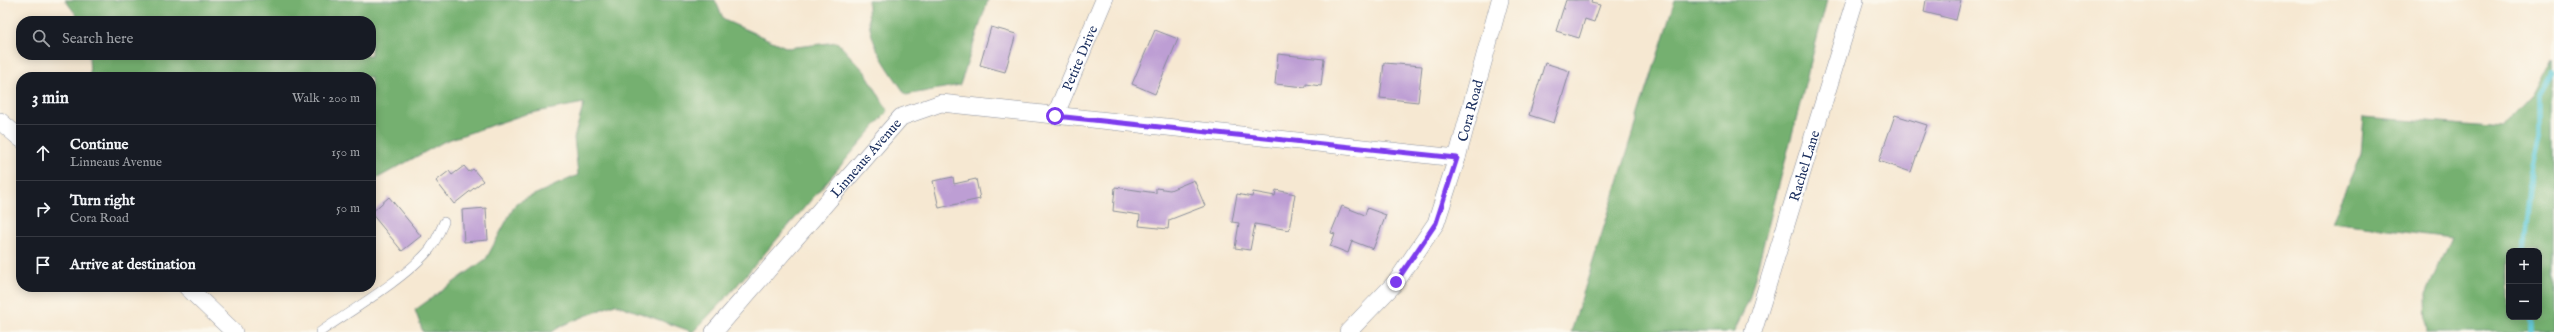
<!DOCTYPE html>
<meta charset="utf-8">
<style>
body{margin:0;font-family:"IM FELL English",serif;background:#242831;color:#f1f3f6}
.controls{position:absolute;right:12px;bottom:12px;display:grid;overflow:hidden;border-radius:8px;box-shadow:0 2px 10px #0003}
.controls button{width:36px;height:36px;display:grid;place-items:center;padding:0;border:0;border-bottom:1px solid #363941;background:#171b24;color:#f1f3f6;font:20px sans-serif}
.stop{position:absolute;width:12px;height:12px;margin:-9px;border:3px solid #7c3aed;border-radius:50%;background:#fff}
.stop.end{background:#7c3aed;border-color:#fff;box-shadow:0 1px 4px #0008}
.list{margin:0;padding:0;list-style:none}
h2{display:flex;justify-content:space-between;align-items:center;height:52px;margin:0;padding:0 16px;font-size:17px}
h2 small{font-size:13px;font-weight:400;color:#9ea1a6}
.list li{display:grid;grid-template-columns:26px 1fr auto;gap:12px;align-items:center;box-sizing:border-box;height:56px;padding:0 16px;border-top:1px solid #363941}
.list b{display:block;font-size:15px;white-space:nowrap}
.list p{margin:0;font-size:13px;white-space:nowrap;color:#9ea1a6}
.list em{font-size:13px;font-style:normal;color:#9ea1a6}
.icon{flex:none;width:22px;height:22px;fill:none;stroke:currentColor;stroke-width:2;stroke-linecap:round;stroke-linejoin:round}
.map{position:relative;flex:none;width:2554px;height:332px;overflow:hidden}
.search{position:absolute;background:#171b24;box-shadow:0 2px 10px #0003;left:16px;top:16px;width:360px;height:44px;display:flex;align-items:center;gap:10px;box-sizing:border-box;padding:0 14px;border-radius:16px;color:#9ea1a6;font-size:15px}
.panel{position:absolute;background:#171b24;box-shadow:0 2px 10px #0003;left:16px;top:72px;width:360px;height:220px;border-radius:16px}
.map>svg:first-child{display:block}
.forest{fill:#74b06f;stroke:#487066;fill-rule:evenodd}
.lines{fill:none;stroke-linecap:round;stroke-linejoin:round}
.stream{stroke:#5ec9d8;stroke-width:5.5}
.building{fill:#bd9ed4}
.service-casing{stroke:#888c98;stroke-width:10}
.minor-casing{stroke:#888c98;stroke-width:18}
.service{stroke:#fff;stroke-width:9}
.minor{stroke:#fff;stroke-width:17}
.route{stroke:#7c3aed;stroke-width:5}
.labels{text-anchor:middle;stroke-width:3;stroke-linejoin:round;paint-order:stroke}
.street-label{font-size:14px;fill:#1b2f5e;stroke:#fbf7ec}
</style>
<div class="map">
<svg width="2554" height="332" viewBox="0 0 2554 332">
<rect width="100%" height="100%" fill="#fbf7ec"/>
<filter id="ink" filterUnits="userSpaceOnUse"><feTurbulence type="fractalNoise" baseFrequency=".025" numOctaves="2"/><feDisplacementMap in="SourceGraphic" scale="8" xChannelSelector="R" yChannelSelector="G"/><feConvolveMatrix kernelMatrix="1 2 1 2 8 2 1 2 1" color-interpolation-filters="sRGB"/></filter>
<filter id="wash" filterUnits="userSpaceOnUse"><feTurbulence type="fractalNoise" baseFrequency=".012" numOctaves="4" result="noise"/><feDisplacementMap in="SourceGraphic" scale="16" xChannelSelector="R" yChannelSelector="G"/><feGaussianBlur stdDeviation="0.9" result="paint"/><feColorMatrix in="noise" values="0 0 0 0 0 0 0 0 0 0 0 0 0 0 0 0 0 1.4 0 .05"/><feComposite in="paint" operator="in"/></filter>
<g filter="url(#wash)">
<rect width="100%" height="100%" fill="#f6e8d2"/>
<!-- forest -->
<g class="forest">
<path d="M65,0H715L724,20L788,48L837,42L866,73L888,111L733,290L693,332L615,304L563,325L552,332H423L415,310L486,259L516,203L578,175L574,138L584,103L526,114L445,141L374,180L371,185V77H90L89,55H371V21H81Z"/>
<path d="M868,0H988L960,85L906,95C883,60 867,44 868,0Z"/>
<path d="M1675,0H1827L1749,300L1734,332H1571Z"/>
<path d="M2554,57V332H2427L2426,294L2451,237L2331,222L2361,154L2364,117L2504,128L2534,96ZM2509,251H2539V317H2509Z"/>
</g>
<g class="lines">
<!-- stream -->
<g class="stream">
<path d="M2522,251L2529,189L2541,135V94L2554,71"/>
<path d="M2530,317V332"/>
</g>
</g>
<g id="blocks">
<!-- building -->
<g class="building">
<path d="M1566,0H1592L1591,3L1600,5L1594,22L1585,19L1579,38L1556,31Z"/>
<path d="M1926,0H1961L1956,20L1924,12Z"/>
<path d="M991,27L1016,34L1005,72L980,65Z"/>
<path d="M1155,30L1178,39L1155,94L1132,84Z"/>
<path d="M1278,54L1324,59L1321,86L1306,84V87L1275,84Z"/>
<path d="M1384,63L1422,66L1418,102L1380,98Z"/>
<path d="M1545,63L1570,71L1554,123L1529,115Z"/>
<path d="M1895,115L1927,125L1911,172L1879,161Z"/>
<path d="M464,166L469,172L473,169L483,181L454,204L436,181L449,171L452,175Z"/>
<path d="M953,177L954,184L976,179L980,199L939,208L933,181Z"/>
<path d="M1194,180L1205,206L1169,220L1168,229L1139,226L1140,215L1113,211L1115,187L1156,193V188L1170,190Z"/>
<path d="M1276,190L1295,194L1289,230L1255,224L1250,250L1235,248L1239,223L1232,222L1237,194L1252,197L1253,192L1275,196Z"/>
<path d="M389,197L421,236L402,251L371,213Z"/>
<path d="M1342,206L1365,215L1367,208L1386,215L1373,249L1352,241L1348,253L1330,246L1335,234L1331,233Z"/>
<path d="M486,208L488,240L464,242L462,210Z"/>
</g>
</g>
</g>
<g filter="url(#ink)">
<use href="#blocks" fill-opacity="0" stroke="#888c98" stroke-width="1"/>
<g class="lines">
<!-- service casing -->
<g class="service-casing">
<path id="service" d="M320,332C352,310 406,278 430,249C436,241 440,231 444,222"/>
</g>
<!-- minor casing -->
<g class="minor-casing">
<g id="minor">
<path id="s1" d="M1055,116L1104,0"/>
<path d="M0,121L21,139"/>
<path d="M187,287L234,332"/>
<path id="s2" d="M714,332L901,117L941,103L1457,158"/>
<path id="s3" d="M1348,332L1396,282L1436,223L1457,158L1500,0"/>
<path id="s4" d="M1753,332L1855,0"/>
</g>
</g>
<!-- service -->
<use href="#service" class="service"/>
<!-- minor -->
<use href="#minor" class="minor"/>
</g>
</g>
<g class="lines" filter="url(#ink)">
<!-- route -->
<path class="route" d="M1055,116L1457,158L1436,223L1396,282"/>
</g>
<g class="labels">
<!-- street labels -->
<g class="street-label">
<text dy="5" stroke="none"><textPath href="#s1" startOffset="63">Petite Drive</textPath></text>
<text dy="5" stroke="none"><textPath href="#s3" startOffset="258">Cora Road</textPath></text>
<text dy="5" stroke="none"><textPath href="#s2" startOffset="231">Linneaus Avenue</textPath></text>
<text dy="5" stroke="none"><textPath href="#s4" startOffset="174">Rachel Lane</textPath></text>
</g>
</g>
</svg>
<div class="controls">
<button>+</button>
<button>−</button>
</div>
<div class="stop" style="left:1055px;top:116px"></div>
<div class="stop end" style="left:1396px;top:282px"></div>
<div class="search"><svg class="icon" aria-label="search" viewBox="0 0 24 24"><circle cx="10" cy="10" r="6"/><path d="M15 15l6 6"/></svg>Search here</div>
<section class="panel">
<h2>3 min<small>Walk · 200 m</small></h2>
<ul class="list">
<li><svg class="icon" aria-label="ahead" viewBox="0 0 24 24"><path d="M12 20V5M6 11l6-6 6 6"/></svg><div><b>Continue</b><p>Linneaus Avenue</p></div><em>150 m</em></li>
<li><svg class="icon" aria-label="right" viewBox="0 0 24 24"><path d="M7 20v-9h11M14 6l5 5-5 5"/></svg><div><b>Turn right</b><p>Cora Road</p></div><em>50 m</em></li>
<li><svg class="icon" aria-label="arrive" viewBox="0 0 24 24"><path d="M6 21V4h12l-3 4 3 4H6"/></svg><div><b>Arrive at destination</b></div></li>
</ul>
</section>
</div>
